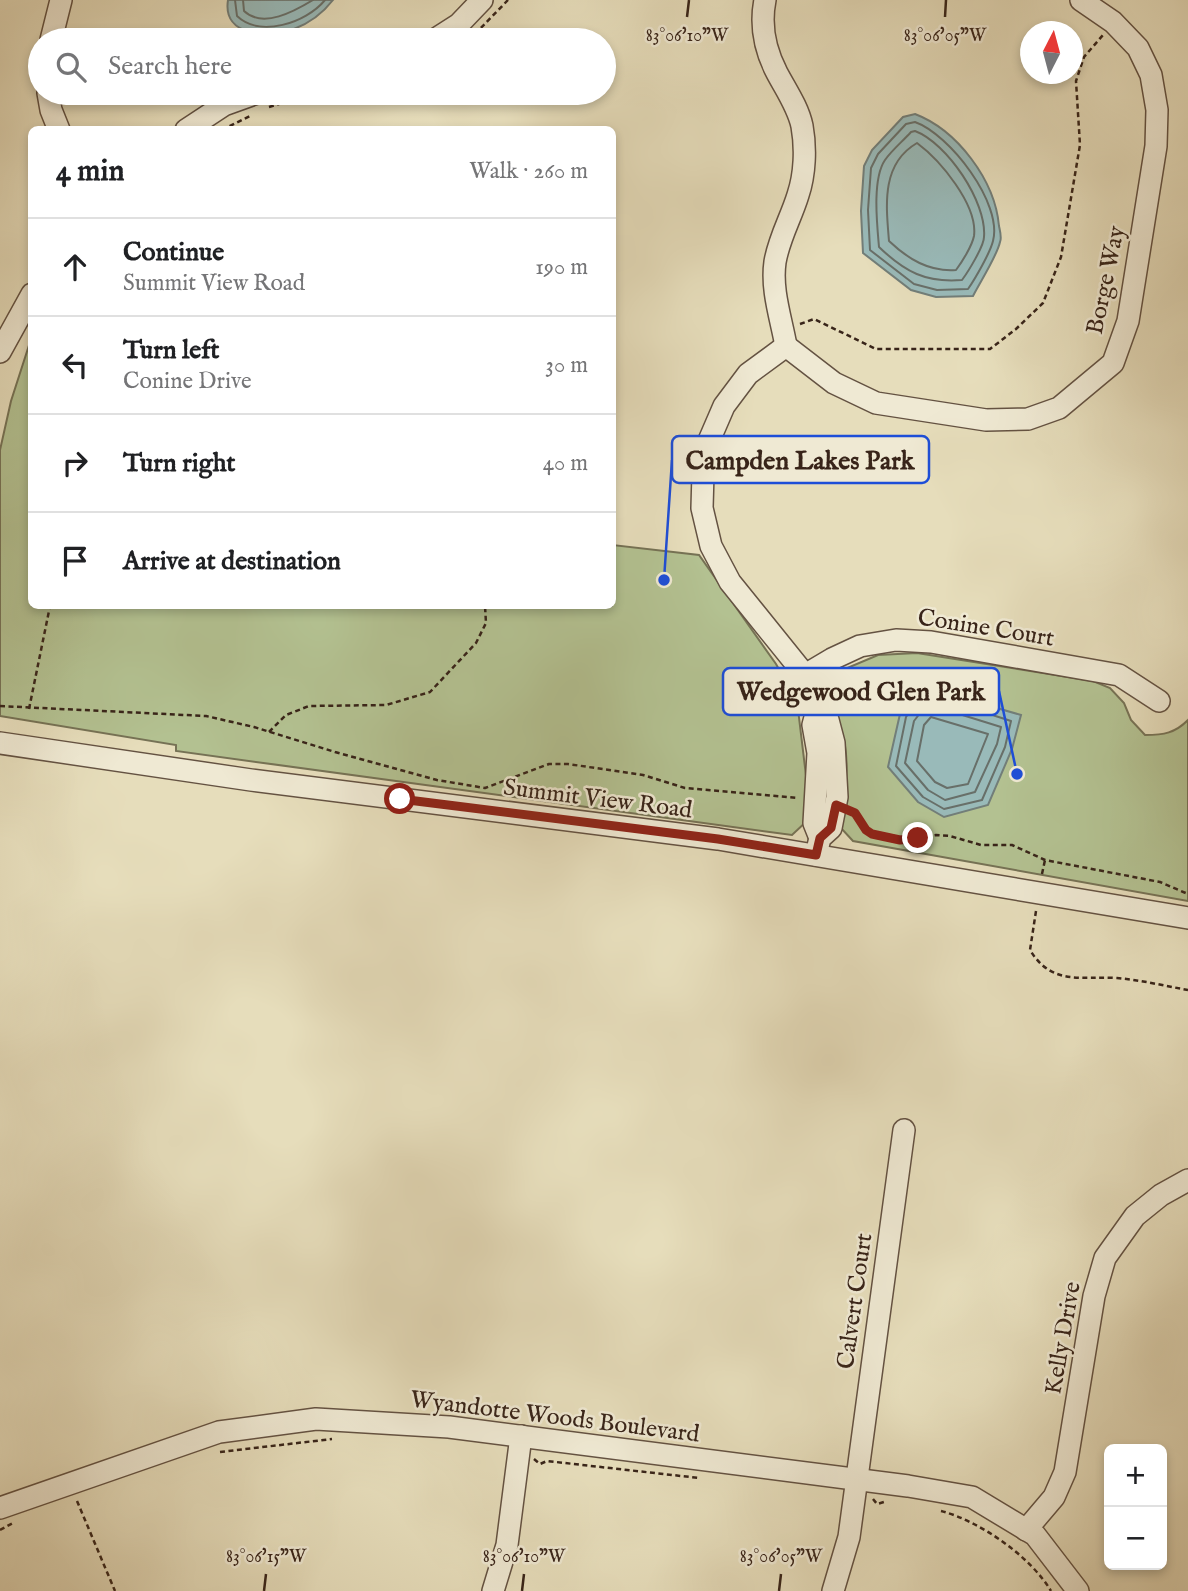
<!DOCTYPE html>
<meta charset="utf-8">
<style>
body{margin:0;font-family:"IM FELL English",serif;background:#f2f2f2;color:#202124}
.controls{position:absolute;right:21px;bottom:21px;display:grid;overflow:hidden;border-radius:10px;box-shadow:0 4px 10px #0003}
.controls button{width:63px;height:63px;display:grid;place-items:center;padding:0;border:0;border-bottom:2px solid #e0e0e0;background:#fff;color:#202124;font:35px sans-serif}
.compass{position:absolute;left:1020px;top:21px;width:63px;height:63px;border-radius:50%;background:#fff;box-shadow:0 4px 10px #0003;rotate:6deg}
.stop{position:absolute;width:21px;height:21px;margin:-16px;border:5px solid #8f2418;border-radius:50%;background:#fff}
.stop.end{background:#8f2418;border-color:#fff;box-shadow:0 2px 7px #0008}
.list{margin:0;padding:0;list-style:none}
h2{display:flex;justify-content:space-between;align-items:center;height:91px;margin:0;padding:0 28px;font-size:30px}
h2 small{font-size:23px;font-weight:400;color:#757577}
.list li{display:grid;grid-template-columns:46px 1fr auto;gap:21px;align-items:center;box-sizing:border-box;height:98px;padding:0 28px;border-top:2px solid #e0e0e0}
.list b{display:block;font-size:26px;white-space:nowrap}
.list p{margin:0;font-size:23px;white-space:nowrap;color:#757577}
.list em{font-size:23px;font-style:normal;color:#757577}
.icon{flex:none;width:38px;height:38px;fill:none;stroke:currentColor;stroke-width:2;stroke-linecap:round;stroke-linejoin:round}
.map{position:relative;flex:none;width:1188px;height:1591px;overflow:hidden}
.search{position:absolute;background:#fff;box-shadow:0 4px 10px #0003;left:28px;top:28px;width:588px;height:77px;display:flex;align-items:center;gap:18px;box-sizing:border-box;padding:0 24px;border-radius:38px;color:#757577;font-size:26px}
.panel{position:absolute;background:#fff;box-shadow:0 4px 10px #0003;left:28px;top:126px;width:588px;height:483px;border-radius:10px}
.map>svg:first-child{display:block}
.green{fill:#b3c191;stroke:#767255;stroke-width:2}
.water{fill:#99bab9;stroke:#727e79;stroke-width:2}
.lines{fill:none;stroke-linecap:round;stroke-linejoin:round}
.shore{stroke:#686f69;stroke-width:2}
.minor-casing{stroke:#645242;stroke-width:24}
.path{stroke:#382419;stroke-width:2.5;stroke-dasharray:5 3.5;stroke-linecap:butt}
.minor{stroke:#efe9d3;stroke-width:21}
.route{stroke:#8f2418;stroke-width:9}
.ticks{fill:none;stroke:#382419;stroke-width:2.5}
.labels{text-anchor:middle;stroke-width:5;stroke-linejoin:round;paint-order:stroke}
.street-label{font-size:24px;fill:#382419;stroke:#efe9d3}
.ticks-label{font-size:18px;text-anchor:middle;fill:#382419;stroke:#efe9d3;stroke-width:5;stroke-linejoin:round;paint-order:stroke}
.leader{fill:none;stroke:#1d4ed8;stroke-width:2.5}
.callout-dot{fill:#1d4ed8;stroke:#efe9d3;stroke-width:2.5}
.callout{fill:#efe9d3;stroke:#1d4ed8;stroke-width:2.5}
.callout-label{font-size:26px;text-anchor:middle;font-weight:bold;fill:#382419}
</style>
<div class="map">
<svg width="1188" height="1591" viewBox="0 0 1188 1591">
<rect width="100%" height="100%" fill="#e6ddbb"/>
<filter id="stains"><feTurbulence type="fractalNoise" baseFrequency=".00286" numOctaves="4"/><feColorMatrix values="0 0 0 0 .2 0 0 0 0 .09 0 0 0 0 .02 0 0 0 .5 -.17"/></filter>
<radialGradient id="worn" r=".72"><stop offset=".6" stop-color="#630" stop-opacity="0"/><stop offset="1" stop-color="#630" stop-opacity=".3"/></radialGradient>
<!-- green -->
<g class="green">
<path d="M31,339L32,606H612L613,545L699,555L776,664L797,701L807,784L809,819L792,835L176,751V745L0,716V450L11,401Z"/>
<path d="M917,653L1093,681L1110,688L1124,703L1131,720L1145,735C1164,735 1175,733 1188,720V901L853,841L840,827C844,803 848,778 846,754C844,732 835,710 827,690L833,674L878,655Z"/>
</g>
<!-- water -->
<g class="water">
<path d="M228,0H333C323,13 310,23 294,29C269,38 222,37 228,0Z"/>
<path d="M915,114C957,130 995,180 999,226C1000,231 1002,238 1000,242C997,256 980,282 973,296L936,297L911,290L863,253L861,211L864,166L872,150L903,117Z"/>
<path d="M921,683L948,694L1021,715L1012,749L988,805L944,817L918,802L888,767L900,714Z"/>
</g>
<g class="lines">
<!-- shore -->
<g class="shore">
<path d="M235,0L237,16C260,38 306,23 325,0"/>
<path d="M243,0L244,11C263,29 295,11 313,0"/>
<path d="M915,122C949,134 1003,203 993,241C990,253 975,279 968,289L937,290L914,284L870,250L868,210L871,168L878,154L906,124Z"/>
<path d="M915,131C947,143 987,202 984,237C984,246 968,272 962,280C926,283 905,272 879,247C877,224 872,179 885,160C892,150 903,141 911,132Z"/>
<path d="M917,143C940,160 978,205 974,236C972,246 962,262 956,270C929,272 908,259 889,241C886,205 881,164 917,143Z"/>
<path d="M924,693L1011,721L1005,747L982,800L944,809L923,797L896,766L906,717Z"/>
<path d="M927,704L1001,727L997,744L975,792L945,800L928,790L905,763L914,721Z"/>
<path d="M931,717L988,734L968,784L947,788L935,782L917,761L924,725Z"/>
</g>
<!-- minor casing -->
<g class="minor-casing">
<g id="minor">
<path d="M765,0C760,25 765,50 777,73C786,90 798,107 802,126C806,148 805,174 798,195C791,218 779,238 775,262C771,290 781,318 786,346"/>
<path d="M51,40L61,0"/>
<path d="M434,40L459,24L482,0"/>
<path d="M48,93L51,110L59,130"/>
<path d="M186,130L224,105L257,93"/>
<path d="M786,346L834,383L876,403L986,420L1028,419L1059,408L1113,363L1128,321L1156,146L1157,110L1151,75L1138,48L1113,22L1081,0"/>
<path d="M786,346L748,374L724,406L708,443L703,473L702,508L711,546L730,582L805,675L817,710L828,720L834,743L837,797L831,828L820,838L816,855"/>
<path d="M0,352L32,294"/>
<path d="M805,675L832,659L860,646L896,640L931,642L1119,675L1159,701"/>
<path d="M817,710L813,725L818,753L814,823L820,838"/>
<path d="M0,743L251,780L718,839L1188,918"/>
<path d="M0,1508L219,1432L316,1419L449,1427L908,1486L972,1497L1035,1535L1078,1591"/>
<path d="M1026,1530L1054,1497L1065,1472L1094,1296L1105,1258L1135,1216L1161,1195L1188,1180"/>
<path d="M493,1591L507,1545L521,1436"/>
<path d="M833,1591L849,1537L904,1130"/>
</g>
</g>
<!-- path -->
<g class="path">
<path d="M475,34L508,0"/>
<path d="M269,107L315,93"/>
<path d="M222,130L250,116"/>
<path d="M800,324L814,319L876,349H990L1016,329L1043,303L1061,257L1080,145L1076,81L1084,57L1103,35"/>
<path d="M274,606H282"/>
<path d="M0,706L206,716L254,727L335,752L437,780L485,788L549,764H568L643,775L685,788L798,798"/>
<path d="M29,709L50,606"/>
<path d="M269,732L286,715L309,706L386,705L430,692L476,643L486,623L485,606"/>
<path d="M852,812L866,829L872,834L885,838L900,840L936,835L950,836L981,845H1012L1045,860L1160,882L1188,894"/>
<path d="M1042,874L1045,860"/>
<path d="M1036,911L1030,950C1052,986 1081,976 1117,978C1141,980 1165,986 1188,990"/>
<path d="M220,1452L332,1439"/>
<path d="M534,1459L540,1464L547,1461L699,1478"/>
<path d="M873,1499L877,1504L884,1502"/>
<path d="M77,1501L115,1591"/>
<path d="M941,1511C980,1521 1031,1557 1051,1591"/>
<path d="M0,1530L13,1523"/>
</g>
<!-- minor -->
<use href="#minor" class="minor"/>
</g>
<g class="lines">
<!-- route -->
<path class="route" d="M400,799L718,839L816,855L820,838L831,828L836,805L855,813L866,830L872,834L900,840L918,838"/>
</g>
<!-- ticks -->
<path class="ticks" d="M687,17L689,0M945,17L946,0M264,1591L266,1574M522,1591L524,1574M779,1591L781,1574"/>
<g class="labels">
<!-- street labels -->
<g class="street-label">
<text transform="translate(1105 280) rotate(-78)" y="8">Borge Way</text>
<text transform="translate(986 627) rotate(9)" y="8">Conine Court</text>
<text transform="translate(598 798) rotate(7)" y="8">Summit View Road</text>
<text transform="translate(854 1301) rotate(-82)" y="8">Calvert Court</text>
<text transform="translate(1062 1338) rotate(-80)" y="8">Kelly Drive</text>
<text transform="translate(555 1416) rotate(7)" y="8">Wyandotte Woods Boulevard</text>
</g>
</g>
<g class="ticks-label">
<text x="687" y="41">83°06'10"W</text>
<text x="945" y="41">83°06'05"W</text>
<text x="266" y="1562">83°06'15"W</text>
<text x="524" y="1562">83°06'10"W</text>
<text x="781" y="1562">83°06'05"W</text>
</g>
<!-- callouts -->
<path class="leader" d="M664 580L672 460M1017 774L999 691"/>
<g class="callout-dot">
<circle cx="664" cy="580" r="7"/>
<circle cx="1017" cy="774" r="7"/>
</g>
<g class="callout">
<rect x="672" y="436" width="257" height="47" rx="7"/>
<rect x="723" y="668" width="276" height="47" rx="7"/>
</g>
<g class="callout-label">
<text x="800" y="469">Campden Lakes Park</text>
<text x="861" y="700">Wedgewood Glen Park</text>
</g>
<rect width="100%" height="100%" filter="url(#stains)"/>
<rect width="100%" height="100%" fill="url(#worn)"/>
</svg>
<div class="controls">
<button>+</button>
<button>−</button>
</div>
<svg class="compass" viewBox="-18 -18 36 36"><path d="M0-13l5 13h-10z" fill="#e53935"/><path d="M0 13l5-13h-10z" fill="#757577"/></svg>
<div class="stop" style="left:400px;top:799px"></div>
<div class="stop end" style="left:918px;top:838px"></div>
<div class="search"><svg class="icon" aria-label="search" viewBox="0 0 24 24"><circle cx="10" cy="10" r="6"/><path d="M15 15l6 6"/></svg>Search here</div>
<section class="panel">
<h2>4 min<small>Walk · 260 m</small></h2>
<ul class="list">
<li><svg class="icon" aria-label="ahead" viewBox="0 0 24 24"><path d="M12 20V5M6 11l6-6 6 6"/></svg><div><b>Continue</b><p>Summit View Road</p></div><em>190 m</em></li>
<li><svg class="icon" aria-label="left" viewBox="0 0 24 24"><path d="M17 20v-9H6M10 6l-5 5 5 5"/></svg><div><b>Turn left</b><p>Conine Drive</p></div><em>30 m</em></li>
<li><svg class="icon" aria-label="right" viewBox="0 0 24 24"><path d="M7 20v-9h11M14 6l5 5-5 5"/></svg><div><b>Turn right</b></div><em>40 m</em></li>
<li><svg class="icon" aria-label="arrive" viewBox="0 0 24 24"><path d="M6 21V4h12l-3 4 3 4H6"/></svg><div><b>Arrive at destination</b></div></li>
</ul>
</section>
</div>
